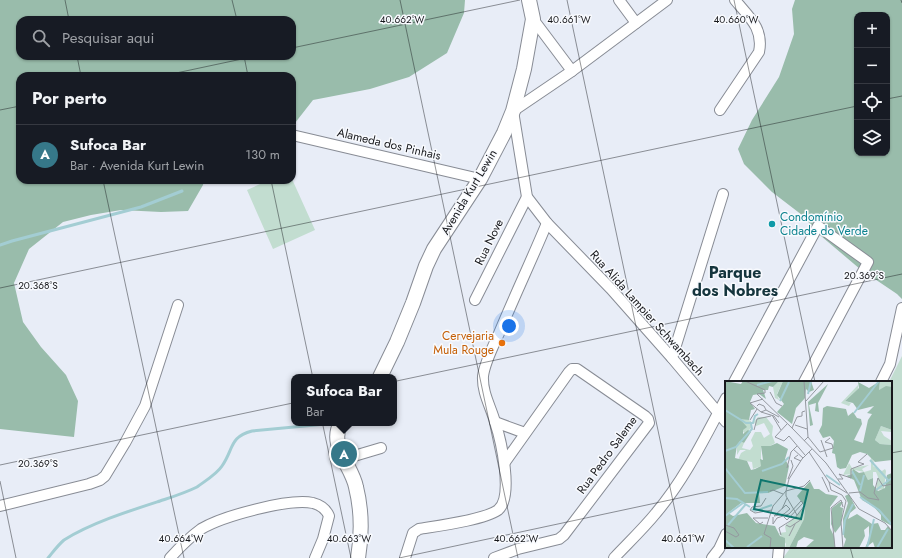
<!DOCTYPE html>
<html lang="pt">
<meta charset="utf-8">
<style>
body{margin:0;font-family:Jost,sans-serif;background:#20242c;color:#f1f3f6}
.controls{position:absolute;right:12px;top:12px;display:grid;overflow:hidden;border-radius:8px;box-shadow:0 1px 3px #0004}
.controls button{width:36px;height:36px;display:grid;place-items:center;padding:0;border:0;border-bottom:1px solid #363941;background:#171b24;color:#f1f3f6;font:20px sans-serif}
.you{position:absolute;left:509px;top:326px;width:14px;height:14px;margin:-10px;border:3px solid #fff;border-radius:50%;background:#1a73e8;box-shadow:0 0 0 6px #1a73e833}
.badge{display:grid;place-items:center;width:26px;height:26px;border-radius:50%;background:#367889;color:#fff;font-size:13px;font-weight:700}
.pin{position:absolute;translate:-50% -50%;border:2px solid #fff;box-shadow:0 1px 4px #0006}
.popup{position:absolute;left:291px;top:374px;width:106px;height:52px;box-sizing:border-box;display:grid;place-content:center;border-radius:8px;background:#171b24;filter:drop-shadow(0 1px 3px #0005);font-size:13px;white-space:nowrap;color:#9ea1a6}
.popup b{font-size:15px;color:#f1f3f6}
.popup::after{content:'';position:absolute;left:50%;top:100%;margin-left:-8px;border:8px solid transparent;border-top-color:#171b24}
.list{margin:0;padding:0;list-style:none}
h2{display:flex;justify-content:space-between;align-items:center;height:52px;margin:0;padding:0 16px;font-size:17px}
h2 small{font-size:13px;font-weight:400;color:#9ea1a6}
.list li{display:grid;grid-template-columns:26px 1fr auto;gap:12px;align-items:center;box-sizing:border-box;height:60px;padding:0 16px;border-top:1px solid #363941}
.list b{display:block;font-size:15px;white-space:nowrap}
.list p{margin:0;font-size:13px;white-space:nowrap;color:#9ea1a6}
.list em{font-size:13px;font-style:normal;color:#9ea1a6}
.icon{flex:none;width:22px;height:22px;fill:none;stroke:currentColor;stroke-width:2;stroke-linecap:round;stroke-linejoin:round}
.map{position:relative;flex:none;width:902px;height:558px;overflow:hidden}
.search{position:absolute;background:#171b24;box-shadow:0 1px 3px #0004;left:16px;top:16px;width:280px;height:44px;display:flex;align-items:center;gap:10px;box-sizing:border-box;padding:0 14px;border-radius:12px;color:#9ea1a6;font-size:15px}
.panel{position:absolute;background:#171b24;box-shadow:0 1px 3px #0004;left:16px;top:72px;width:280px;height:112px;border-radius:12px}
.map>svg:first-child{display:block}
.green{fill:#c2ddd0}
.forest{fill:#99bcab;fill-rule:evenodd}
.lines{fill:none;stroke-linecap:round;stroke-linejoin:round}
.stream{stroke:#a3cdd3;stroke-width:3}
.street-casing{stroke:#888c95;stroke-width:12}
.secondary-casing{stroke:#888c95;stroke-width:16}
.street{stroke:#fff;stroke-width:10}
.secondary{stroke:#fff;stroke-width:14}
.ticks{fill:none;stroke:#17181c;stroke-width:1;stroke-opacity:0.45}
.culture-dot{fill:#0f9aa8;stroke:#f8fafe;stroke-width:1.5}
.food-dot{fill:#e8710a;stroke:#f8fafe;stroke-width:1.5}
.labels{text-anchor:middle;stroke-width:3;stroke-linejoin:round;paint-order:stroke}
.street-label{font-size:12px;fill:#17181c;stroke:#f8fafe}
.culture-label{font-size:12px;fill:#0d838f;stroke:#f8fafe;text-anchor:start}
.food-label{font-size:12px;fill:#c56008;stroke:#f8fafe;text-anchor:end}
.district-label{font-size:16px;font-weight:bold;fill:#15353d;stroke:#f8fafe}
.inset-river{fill:none;stroke:#a3cdd3;stroke-width:2}
.inset-road{fill:none;stroke:#94989f;stroke-width:1}
.view{fill:#0f766e;fill-opacity:0.15;stroke:#0f766e;stroke-width:2}
.inset-edge{fill:none;stroke:#17181c;stroke-width:2}
.ticks-label{font-size:10px;text-anchor:middle;fill:#17181c;stroke:#f8fafe;stroke-width:3;stroke-linejoin:round;paint-order:stroke}
</style>
<div class="map">
<svg width="902" height="558" viewBox="0 0 902 558">
<rect width="100%" height="100%" fill="#e8edf7"/>
<!-- green -->
<g class="green">
<path d="M292,179L315,230L273,249L247,190L269,180H292Z"/>
<path d="M902,356V558H783L791,547H891V382H889Z"/>
</g>
<!-- forest -->
<g class="forest">
<path d="M0,0H465L464,13L447,53L409,77L370,89L313,100L295,123H292V76H20V180H204L203,185L188,211L161,212L121,210L91,215L63,222L29,249L14,283L23,322L41,347L66,375L78,401L74,437L0,429ZM20,20H292V56H20Z"/>
<path d="M795,0H902V299L897,294L860,269L821,236L802,215L772,192L744,164L738,149L752,120L779,77L794,34L792,9ZM857,15H887V153H857Z"/>
</g>
<g class="lines">
<!-- stream -->
<g class="stream">
<path d="M0,245L12,241L141,207L182,191"/>
<path d="M48,558C53,552 58,545 64,540C91,523 129,511 160,501C172,497 185,493 197,487C205,481 217,474 222,466C234,449 229,437 252,431L326,424"/>
</g>
<!-- street casing -->
<g class="street-casing">
<g id="street">
<path d="M619,0L636,23"/>
<path d="M667,0L572,71L513,111L527,197L547,223L611,289L672,358L726,422"/>
<path d="M533,19L572,71"/>
<path d="M720,110L759,52C764,28 748,16 735,0"/>
<path d="M292,135L480,179"/>
<path d="M475,300L527,197"/>
<path d="M672,358L723,194"/>
<path d="M734,382L818,226L868,262L804,382"/>
<path d="M881,382L890,364L902,308"/>
<path d="M495,422L525,433"/>
<path d="M344,459L381,448"/>
<path d="M0,506L89,484L100,480L105,476L125,443L145,406L178,305"/>
<path d="M170,558C179,548 190,537 201,529C223,516 289,498 313,503C321,505 326,509 329,516L323,539L315,558"/>
<path d="M405,558L413,533L419,529C437,526 484,520 498,510C514,497 501,440 495,422C491,407 482,393 483,376C485,361 494,345 500,331C515,295 532,259 547,223"/>
<path d="M494,558L518,549L559,539L564,535L649,423L648,419L645,416L577,369H572L569,372L505,462"/>
<path d="M614,558C628,543 643,529 656,513C685,479 705,437 726,398"/>
<path d="M712,558L719,549L726,534"/>
<path d="M778,558L779,547"/>
</g>
</g>
<!-- secondary casing -->
<g class="secondary-casing">
<g id="secondary">
<path d="M380,377L397,342L413,303L426,266L434,249L480,179L504,133L513,111L524,69L533,19L529,0"/>
<path d="M341,423C328,445 352,466 356,487C362,511 362,534 358,558"/>
</g>
</g>
<!-- street -->
<use href="#street" class="street"/>
<!-- secondary -->
<use href="#secondary" class="secondary"/>
</g>
<!-- ticks -->
<path class="ticks" d="M65,0L69,20M232,0L237,20M400,0L518,558M567,0L685,558M734,0L815,382M901,0L902,3M292,48L520,0M77,56L81,76M244,56L248,76M162,76L256,56M887,99L902,96M0,110L20,106M103,180L184,558M271,180L351,558M0,288L857,106M891,453L902,451M0,465L902,274M0,481L16,558M850,547L853,558M399,558L726,488"/>
<!-- markers -->
<circle class="culture-dot" cx="772" cy="224" r="4"/>
<circle class="food-dot" cx="502" cy="343" r="4"/>
<g class="labels">
<!-- street labels -->
<g class="street-label">
<text transform="translate(389 144) rotate(13)" y="4">Alameda dos Pinhais</text>
<text transform="translate(469 192) rotate(-59)" y="4">Avenida Kurt Lewin</text>
<text transform="translate(489 242) rotate(-64)" y="4">Rua Nove</text>
<text transform="translate(647 313) rotate(48)" y="4">Rua Alida Lampier Schwambach</text>
<text transform="translate(607 455) rotate(-54)" y="4">Rua Pedro Saleme</text>
</g>
<!-- culture labels -->
<g class="culture-label">
<text x="780" y="221">Condomínio<tspan x="780" dy="14">Cidade do Verde</tspan></text>
</g>
<!-- food labels -->
<g class="food-label">
<text x="494" y="340">Cervejaria<tspan x="494" dy="14">Mula Rouge</tspan></text>
</g>
<!-- district labels -->
<g class="district-label">
<text x="735" y="278">Parque<tspan x="735" dy="18">dos Nobres</tspan></text>
</g>
</g>
<!-- overview -->
<g transform="translate(725 381)">
<rect width="167" height="167" fill="#e8edf7"/>
<path d="M54,0H58L52,13L54,19L50,17L48,6ZM155,0H167V6L154,9ZM133,4V8L120,20L126,22L124,25L116,22ZM16,36L26,40L27,46L20,53L17,49L21,46L15,39ZM33,36H41L48,45L47,54L50,62L45,65H36V85L28,88L27,81L13,79L16,72L21,69H15L12,74V64L15,60L19,62L17,67L25,69L28,65L26,59L30,51H36L39,57L45,53L39,42L31,45L29,41ZM156,45L167,49L166,51L156,50L159,55L167,60V64L155,63L150,59ZM146,76L149,81L148,85L157,90L160,88L161,90L159,108L151,109L153,96L151,91H148V97L143,99L139,91L130,89L127,93L118,94L124,82L127,87L144,84L137,88L139,91L146,89ZM80,126L79,138L64,167H60L61,163L54,152L61,151L60,145Z" fill="#c2ddd0"/>
<path d="M0,0L16,3L18,0H54L48,6L44,5L43,9H38L41,18L34,13L28,14L25,21L30,28L26,29L24,39L15,38L22,46L18,49V53L23,49L26,51L19,62L15,60L12,64L10,77L22,80L26,89L30,88L36,85L35,78L38,79L36,65H45L52,62L63,68L60,78L64,85L60,105L43,112H34L35,122H16L3,132L8,135L22,132L31,142L50,145L55,155L60,157V167H0ZM58,0H86L89,9L84,11L81,8L80,17L71,27L67,43L52,31L59,23L52,14ZM155,0L154,9L161,5L167,6V49L156,45L150,59L155,63L167,64V79L150,81L142,73L135,71L127,74L121,87L115,88L112,86L110,73L107,72L109,60L105,55L98,57L94,50L97,44L98,27L102,25L121,28L123,35L128,31L132,37L136,38L137,43L129,59L138,62L143,39L147,33L142,32L149,25L133,29L128,22L120,20L134,7L133,1L144,7ZM103,3L93,22L94,31L90,30L91,22L84,24L88,44L85,45L83,21ZM128,88L134,92L139,91L143,99L148,97V104L153,110L160,107L162,94L167,92V145L156,139V134L149,126L137,119L129,99L121,95L127,93ZM85,100L89,108H94L101,113L113,115L105,126V147L109,155L110,167H80L89,159L79,156L73,160L71,167H64L79,138L80,126L72,115ZM124,113L131,127L125,132L123,138L132,133L147,143L153,142L156,149H160L163,145L167,150V167H150L148,161L140,167L144,158V145L139,149L140,155L134,167H118L121,158L119,156L118,138L123,122L120,115ZM115,121H118L115,126L118,127L116,144L110,152L106,143L107,127Z" fill="#99bcab"/>
<path class="inset-river" d="M32,4L47,0M83,13L86,0M55,20L64,1M0,29L21,42H28L30,35L33,33M129,32L154,0M0,70L11,66L27,48L26,43M145,79L163,99M0,87L20,112L43,111M37,90L57,83L64,76M127,90L135,104M101,94L115,104M151,109L167,97M135,110L139,94M135,116L154,129L167,144M0,117L12,118L25,126M26,128L30,130L47,124M0,135L18,122M3,144L21,123M118,154L120,139L128,123M0,159L9,167M22,166L37,155M142,167L149,138M152,167L163,148"/>
<path class="inset-road" d="M20,0L40,9V12L32,13L67,47M79,0L83,56L79,60M45,11L51,22L57,25M38,18L25,22L36,31L41,29L54,36M81,20L99,0M32,25L34,23L39,25L41,29M80,30L77,31V35L72,36L67,47L101,82L134,128L160,142L167,150M36,31L49,35L54,42M47,34L56,49M25,39L32,28M62,43L50,56L59,60L64,55L80,74M70,44L82,48M29,49L32,38L46,35M83,56L95,71L108,67L107,63L100,61L105,57M96,59L102,76M68,68L78,77M84,71L104,101L122,112M73,74L69,77L76,80M62,87L66,71L72,65M97,96L104,111M63,98L68,85L66,79M113,98H118L114,93L126,97V88L139,83L133,81L142,73M104,101L106,109L117,114L121,120L116,141L118,167M45,110L48,109L58,113M124,112L135,111L143,117L154,119L149,112L153,97L158,105L167,103M41,117L36,125L27,126L25,129L30,132L47,129M57,128L62,117M72,134L61,115V110L79,105L85,99M49,135L61,124L65,128L59,133L49,135M48,136V143L52,137L64,133L76,120L78,122L62,139L59,136M28,137H43M28,137L35,143L38,141M0,144L9,147L14,154L11,156L0,150M61,144L65,146L77,138M56,154L54,147L70,137L80,124M64,155L70,143M45,167L46,157L39,153L48,125L61,110L64,98L77,78L87,68M110,167L106,127L116,119L118,126"/>
<path class="view" d="M36,99L83,109L76,138L29,128Z"/>
<rect width="167" height="167" class="inset-edge"/>
</g>
<g class="ticks-label">
<text x="402" y="23">40.662°W</text>
<text x="569" y="23">40.661°W</text>
<text x="736" y="23">40.660°W</text>
<text x="864" y="279">20.369°S</text>
<text x="38" y="289">20.368°S</text>
<text x="38" y="467">20.369°S</text>
<text x="181" y="542">40.664°W</text>
<text x="349" y="542">40.663°W</text>
<text x="516" y="542">40.662°W</text>
<text x="683" y="542">40.661°W</text>
</g>
</svg>
<div class="controls">
<button>+</button>
<button>−</button>
<button><svg class="icon" aria-label="locate" viewBox="0 0 24 24"><circle cx="12" cy="12" r="6"/><path d="M12 2v4M12 18v4M2 12h4M18 12h4"/></svg></button>
<button><svg class="icon" aria-label="layers" viewBox="0 0 24 24"><path d="M12 4l9 5-9 5-9-5zM3 14l9 5 9-5"/></svg></button>
</div>
<div class="you"></div>
<div class="pin badge" style="left:344px;top:454px">A</div>
<div class="popup"><b>Sufoca Bar</b>Bar</div>
<div class="search"><svg class="icon" aria-label="search" viewBox="0 0 24 24"><circle cx="10" cy="10" r="6"/><path d="M15 15l6 6"/></svg>Pesquisar aqui</div>
<section class="panel">
<h2>Por perto<small></small></h2>
<ul class="list">
<li><span class="badge">A</span><div><b>Sufoca Bar</b><p>Bar · Avenida Kurt Lewin</p></div><em>130 m</em></li>
</ul>
</section>
</div>
